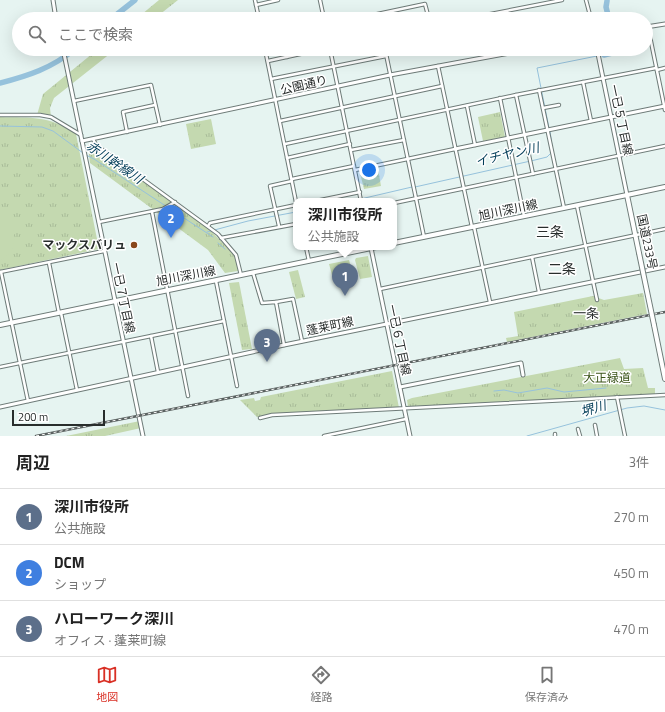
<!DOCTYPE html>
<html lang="ja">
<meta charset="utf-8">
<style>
body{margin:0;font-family:"Titillium Web","Noto Sans JP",sans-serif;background:#f2f2f2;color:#222}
.scale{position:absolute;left:12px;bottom:10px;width:93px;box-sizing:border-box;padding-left:4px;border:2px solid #282d2c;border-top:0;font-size:11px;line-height:14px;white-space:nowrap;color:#282d2c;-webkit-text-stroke:3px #fff;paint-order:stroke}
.you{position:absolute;left:369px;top:170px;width:14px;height:14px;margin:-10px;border:3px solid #fff;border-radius:50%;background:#1a73e8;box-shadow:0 0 0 6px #1a73e833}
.badge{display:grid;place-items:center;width:26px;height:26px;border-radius:50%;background:#d93025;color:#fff;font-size:13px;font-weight:700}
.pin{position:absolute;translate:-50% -33px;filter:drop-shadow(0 1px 2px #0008)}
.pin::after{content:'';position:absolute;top:21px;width:14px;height:12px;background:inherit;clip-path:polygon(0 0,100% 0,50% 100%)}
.popup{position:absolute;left:293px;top:198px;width:104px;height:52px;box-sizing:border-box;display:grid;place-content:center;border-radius:8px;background:#fff;filter:drop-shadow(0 1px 3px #0005);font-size:13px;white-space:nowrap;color:#767676}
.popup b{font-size:15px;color:#222}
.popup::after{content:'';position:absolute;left:50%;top:100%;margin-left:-8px;border:8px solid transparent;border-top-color:#fff}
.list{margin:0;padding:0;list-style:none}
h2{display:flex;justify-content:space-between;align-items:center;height:52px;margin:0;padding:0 16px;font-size:17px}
h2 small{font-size:13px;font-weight:400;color:#767676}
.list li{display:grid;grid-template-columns:26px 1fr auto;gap:12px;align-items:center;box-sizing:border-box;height:56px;padding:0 16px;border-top:1px solid #e0e0e0}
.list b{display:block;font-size:15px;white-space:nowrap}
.list p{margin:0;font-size:13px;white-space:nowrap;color:#767676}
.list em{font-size:13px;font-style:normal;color:#767676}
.icon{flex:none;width:22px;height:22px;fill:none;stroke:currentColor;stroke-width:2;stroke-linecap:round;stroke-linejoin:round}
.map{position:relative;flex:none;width:665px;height:436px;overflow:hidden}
.search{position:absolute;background:#fff;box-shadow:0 4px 16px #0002;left:12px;right:12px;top:12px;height:44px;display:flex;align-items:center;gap:10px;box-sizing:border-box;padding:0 14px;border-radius:22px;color:#767676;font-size:15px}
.sheet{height:220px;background:#fff}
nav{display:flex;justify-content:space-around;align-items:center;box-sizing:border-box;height:56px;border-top:1px solid #e0e0e0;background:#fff;font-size:11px;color:#767676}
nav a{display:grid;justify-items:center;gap:2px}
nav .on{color:#d93025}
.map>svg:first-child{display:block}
.grass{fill:url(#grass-tufts)}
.pitch{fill:#c4d9b0}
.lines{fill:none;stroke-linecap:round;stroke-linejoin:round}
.stream{stroke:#96c2dc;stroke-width:1}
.river{stroke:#96c2dc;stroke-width:5.5}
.minor-casing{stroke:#6e7b78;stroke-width:4.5}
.tertiary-casing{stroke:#6e7b78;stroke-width:5}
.primary-casing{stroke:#6e7b78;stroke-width:6}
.trunk-casing{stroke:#6e7b78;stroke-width:6}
.minor{stroke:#fff;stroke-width:2.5}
.tertiary{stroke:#fff;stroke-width:3}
.primary{stroke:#fff;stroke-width:4}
.trunk{stroke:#fff;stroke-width:4}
.rail-casing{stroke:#5a6160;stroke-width:2.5}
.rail{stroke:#fff;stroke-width:1;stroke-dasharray:3;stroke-linecap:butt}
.trunk-bridge-casing{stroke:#6e7b78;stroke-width:6;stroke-linecap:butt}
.trunk-bridge{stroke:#fff;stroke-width:4}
.poi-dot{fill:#8a461b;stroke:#fff;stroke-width:1.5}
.labels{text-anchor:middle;stroke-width:3;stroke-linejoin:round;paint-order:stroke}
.street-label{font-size:12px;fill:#282d2c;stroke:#fff}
.poi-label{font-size:12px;font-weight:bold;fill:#282d2c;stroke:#fff;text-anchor:end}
.park-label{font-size:12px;fill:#3b5419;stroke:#fff}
.water-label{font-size:13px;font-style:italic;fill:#023d58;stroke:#fff}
.neighbourhood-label{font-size:13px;fill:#282d2c;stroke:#fff}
.quarter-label{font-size:14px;fill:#282d2c;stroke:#fff}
</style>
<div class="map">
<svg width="665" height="436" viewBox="0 0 665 436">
<defs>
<pattern id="grass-tufts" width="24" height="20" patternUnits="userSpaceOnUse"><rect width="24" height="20" fill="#c4d9b0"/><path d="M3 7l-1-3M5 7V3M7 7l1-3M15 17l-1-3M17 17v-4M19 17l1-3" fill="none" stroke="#a8bb98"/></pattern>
</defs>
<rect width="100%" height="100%" fill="#e6f4f1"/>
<!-- grass -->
<g class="grass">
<path d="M159,0H178L154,19H136Z"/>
<path d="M98,49H116L54,98L50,108L51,117L37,115L43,94Z"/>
<path d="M500,112L505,137L483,141L478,117Z"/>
<path d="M0,117C31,118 49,115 76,134L99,249L0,270Z"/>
<path d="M211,119L216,144L191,149L186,124Z"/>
<path d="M93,144L207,227L235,255L238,271L225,273L208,250L90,163L88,145Z"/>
<path d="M378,169L381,186L364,189L360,173Z"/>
<path d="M368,256L372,277L360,279L355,260L356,258Z"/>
<path d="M349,260L352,271L332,275L329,264Z"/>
<path d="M298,270L305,297L296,299L289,272Z"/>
<path d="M239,282L252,349L242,350L229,283Z"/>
<path d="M643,293L647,314L507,342L506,338L518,336L514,312L593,296L604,300Z"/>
<path d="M620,358L624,369L643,368L648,388H655V394L408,407L407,400L412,398Z"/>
<path d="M392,371L399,408L273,414L257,417L240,400L254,398L255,401L260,400L261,397Z"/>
<path d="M140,421L141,428L105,436H66Z"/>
</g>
<!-- pitch -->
<path class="pitch" d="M0,210C16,222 22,251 0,260Z"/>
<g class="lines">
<!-- stream -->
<g class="stream">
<path d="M600,56L604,55"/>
<path d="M0,126L42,127L53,131L83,153"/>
<path d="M549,128L537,68L597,56"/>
<path d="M550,131L552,146"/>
<path d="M86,155L94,159L213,237"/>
<path d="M415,187L535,160L547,157L551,153"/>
<path d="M352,201L412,187"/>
<path d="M207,232L248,221L296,212"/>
<path d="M218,243L225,249"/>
<path d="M494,391L504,390L518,393L547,388L564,392L606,388"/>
<path d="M527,436L627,408L644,406L665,410"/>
</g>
<!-- river -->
<g class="river">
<path d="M607,1L606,7L609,19"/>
<path d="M111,19L135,0"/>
<path d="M604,55L612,53L614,49"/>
<path d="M0,83C28,76 52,68 75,49"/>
</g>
<!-- minor casing -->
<g class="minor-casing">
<g id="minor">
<path d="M255,0L259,19"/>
<path d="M320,0L324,19"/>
<path d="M586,0L591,19"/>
<path d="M256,5L278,0"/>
<path d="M290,19L298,17V19"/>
<path d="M354,19L425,4L429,19"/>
<path d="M465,19L562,0"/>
<path d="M569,19L590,14"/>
<path d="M648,27L665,110"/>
<path d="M265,49L296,202"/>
<path d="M285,49L287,57"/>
<path d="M305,49V53"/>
<path d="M330,49L361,201"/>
<path d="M385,49L424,237"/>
<path d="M268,61L323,49"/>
<path d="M438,66L472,227"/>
<path d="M657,70L665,68"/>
<path d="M271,79L386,56"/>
<path d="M583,82L591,121"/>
<path d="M539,90L564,208"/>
<path d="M516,95L533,174"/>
<path d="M500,98L524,216"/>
<path d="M74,101L151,85L160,125"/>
<path d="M467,106L475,145"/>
<path d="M543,108L559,105"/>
<path d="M0,115H40L51,117L81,135"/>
<path d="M280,121L442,86"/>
<path d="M127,132L123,112L155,105"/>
<path d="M93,139L96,145L218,234L236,255L241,275"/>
<path d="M285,144L516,95L656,68"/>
<path d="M351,150L404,140"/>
<path d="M287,158L350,144"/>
<path d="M355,170L455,149"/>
<path d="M292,179L354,166"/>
<path d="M316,201L360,192"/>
<path d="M394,203L665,146"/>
<path d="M577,206L597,300"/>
<path d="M152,212L188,396"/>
<path d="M99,222L163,209L175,202"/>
<path d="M208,226L210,223L296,205"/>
<path d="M279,226L270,186L292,181"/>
<path d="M474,227L490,302"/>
<path d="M221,238L296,224"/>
<path d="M306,247L309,261"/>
<path d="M532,257L539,292"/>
<path d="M49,263L59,313"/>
<path d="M0,272L104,251"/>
<path d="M1,272L28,401"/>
<path d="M253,273L262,303L276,302L284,345"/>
<path d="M216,281L237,386"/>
<path d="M380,289L665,229"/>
<path d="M276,302L293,299L302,341"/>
<path d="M61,313L77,390"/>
<path d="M151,336L158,372"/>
<path d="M0,367L224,321"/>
<path d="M617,397L625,436"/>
<path d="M260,418L272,415L665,395"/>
<path d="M595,425L597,436"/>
<path d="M578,429L580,436"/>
<path d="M555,434V436"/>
<path d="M324,436L406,419"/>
</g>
</g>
<!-- tertiary casing -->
<g class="tertiary-casing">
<g id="tertiary">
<path d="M53,0L56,19"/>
<path d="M646,27L665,24"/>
<path d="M63,49L143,436"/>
<path d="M597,49L627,195"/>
<path d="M82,141L390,75L531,49"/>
<path d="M455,149L665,106"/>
<path d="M371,248L410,436"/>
<path d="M400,387L521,363L523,375"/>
<path d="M0,407L284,345L665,267"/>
</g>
</g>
<!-- primary casing -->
<g class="primary-casing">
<g id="primary">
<path d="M394,243L627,195"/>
<path d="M0,325L376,247"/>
</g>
</g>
<!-- trunk casing -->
<g class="trunk-casing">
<g id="trunk">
<path d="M639,253L627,195L665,187"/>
<path d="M654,325L665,379"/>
</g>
</g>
<!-- minor -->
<use href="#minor" class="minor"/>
<!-- tertiary -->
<use href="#tertiary" class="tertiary"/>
<!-- primary -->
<use href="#primary" class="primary"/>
<!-- trunk -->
<use href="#trunk" class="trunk"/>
<!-- rail casing -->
<g class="rail-casing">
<path id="rail" d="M36,436L665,312"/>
</g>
<!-- rail -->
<use href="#rail" class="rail"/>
<!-- trunk-bridge casing -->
<g class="trunk-bridge-casing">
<path id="trunk-bridge" d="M639,253L654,325"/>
</g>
<!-- trunk-bridge -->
<use href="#trunk-bridge" class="trunk-bridge"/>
</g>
<!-- markers -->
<circle class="poi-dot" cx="134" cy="245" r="4"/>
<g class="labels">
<!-- street labels -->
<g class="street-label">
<text transform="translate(304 85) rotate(-13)" y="4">公園通り</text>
<text transform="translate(621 120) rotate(78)" y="4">一已５丁目線</text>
<text transform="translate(508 210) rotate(-12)" y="4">旭川深川線</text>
<text transform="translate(647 242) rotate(78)" y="4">国道233号</text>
<text transform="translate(186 276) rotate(-11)" y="4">旭川深川線</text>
<text transform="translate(123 298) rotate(78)" y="4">一已７丁目線</text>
<text transform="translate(330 326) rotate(-12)" y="4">蓬莱町線</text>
<text transform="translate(399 340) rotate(78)" y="4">一已６丁目線</text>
</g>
<!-- poi labels -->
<g class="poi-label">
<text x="126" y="249">マックスバリュ</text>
</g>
<!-- park labels -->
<g class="park-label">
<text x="607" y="382">大正緑道</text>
</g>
<!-- water labels -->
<g class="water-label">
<text transform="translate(507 154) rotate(-13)" y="5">イチヤン川</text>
<text transform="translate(115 162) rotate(34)" y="5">赤川幹線川</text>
<text transform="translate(593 408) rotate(-16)" y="5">堺川</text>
</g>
<!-- neighbourhood labels -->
<g class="neighbourhood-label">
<text x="586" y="318">一条</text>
</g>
<!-- quarter labels -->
<g class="quarter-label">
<text x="550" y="237">三条</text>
<text x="562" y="274">二条</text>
</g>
</g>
</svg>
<div class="scale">200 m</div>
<div class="you"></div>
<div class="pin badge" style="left:345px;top:296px;background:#5c6f8a">1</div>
<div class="popup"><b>深川市役所</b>公共施設</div>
<div class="pin badge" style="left:171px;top:238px;background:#3f7fe0">2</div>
<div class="pin badge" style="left:267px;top:362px;background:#5c6f8a">3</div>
<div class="search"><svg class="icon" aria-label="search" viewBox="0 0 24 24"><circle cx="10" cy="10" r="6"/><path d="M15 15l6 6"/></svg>ここで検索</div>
</div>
<section class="sheet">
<h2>周辺<small>3件</small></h2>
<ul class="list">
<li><span class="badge" style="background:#5c6f8a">1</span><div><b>深川市役所</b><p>公共施設</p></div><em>270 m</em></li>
<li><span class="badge" style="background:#3f7fe0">2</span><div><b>DCM</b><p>ショップ</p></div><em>450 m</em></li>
<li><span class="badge" style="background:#5c6f8a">3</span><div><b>ハローワーク深川</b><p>オフィス · 蓬莱町線</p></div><em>470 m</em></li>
</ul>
</section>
<nav>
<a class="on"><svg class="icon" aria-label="map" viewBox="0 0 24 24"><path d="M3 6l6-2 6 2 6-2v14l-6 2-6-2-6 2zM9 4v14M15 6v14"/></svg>地図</a>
<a><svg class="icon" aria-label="directions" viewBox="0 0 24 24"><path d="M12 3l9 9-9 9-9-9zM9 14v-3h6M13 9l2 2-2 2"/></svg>経路</a>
<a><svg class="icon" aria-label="saved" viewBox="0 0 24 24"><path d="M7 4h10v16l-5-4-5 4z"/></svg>保存済み</a>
</nav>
